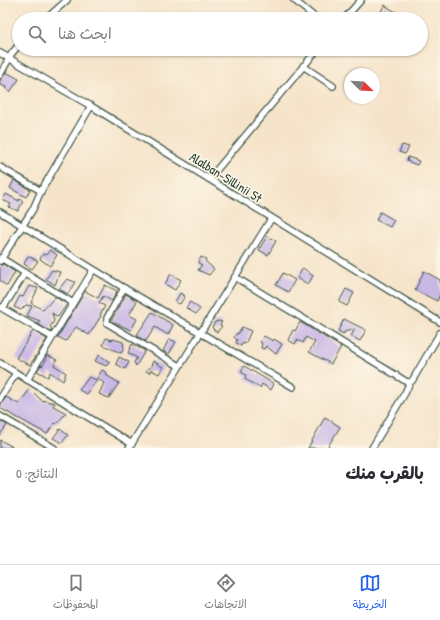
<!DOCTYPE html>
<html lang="ar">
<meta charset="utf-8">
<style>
body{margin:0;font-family:"Patrick Hand","Playpen Sans Arabic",sans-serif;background:#f7f7f7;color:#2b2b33;direction:rtl}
.compass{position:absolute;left:344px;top:68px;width:36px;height:36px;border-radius:50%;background:#fff;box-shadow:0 1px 3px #0004;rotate:114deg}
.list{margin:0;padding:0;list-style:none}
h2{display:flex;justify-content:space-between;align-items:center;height:52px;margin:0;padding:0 16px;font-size:17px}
h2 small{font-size:13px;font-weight:400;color:#7c7c81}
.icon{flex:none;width:22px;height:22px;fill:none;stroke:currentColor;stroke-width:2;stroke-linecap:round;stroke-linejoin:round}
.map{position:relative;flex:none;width:440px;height:448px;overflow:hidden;direction:ltr}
.search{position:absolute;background:#fff;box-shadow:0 1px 3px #0004;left:12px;right:12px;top:12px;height:44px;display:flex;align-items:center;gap:10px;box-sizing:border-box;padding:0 14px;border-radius:22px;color:#7c7c81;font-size:15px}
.sheet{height:116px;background:#fff}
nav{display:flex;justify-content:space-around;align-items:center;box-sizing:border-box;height:56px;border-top:1px solid #e1e1e2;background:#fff;font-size:11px;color:#7c7c81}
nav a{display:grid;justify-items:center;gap:2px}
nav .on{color:#2563eb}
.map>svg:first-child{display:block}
.building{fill:#c9b7e6}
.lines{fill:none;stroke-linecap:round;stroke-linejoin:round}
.minor-casing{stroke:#3f564a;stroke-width:8}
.minor{stroke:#fff;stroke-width:5.5}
.labels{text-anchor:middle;stroke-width:3.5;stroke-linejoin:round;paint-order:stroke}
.street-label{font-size:13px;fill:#1f3d34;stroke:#fcf5e5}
</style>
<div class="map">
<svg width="440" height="448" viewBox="0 0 440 448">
<rect width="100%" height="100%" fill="#fcf5e5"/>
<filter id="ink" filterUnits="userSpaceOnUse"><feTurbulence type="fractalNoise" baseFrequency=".025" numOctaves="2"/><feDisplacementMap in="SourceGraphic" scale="8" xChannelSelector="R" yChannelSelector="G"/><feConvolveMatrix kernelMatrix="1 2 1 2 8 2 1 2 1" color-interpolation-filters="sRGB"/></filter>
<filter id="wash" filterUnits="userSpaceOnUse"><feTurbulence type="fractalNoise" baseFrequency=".012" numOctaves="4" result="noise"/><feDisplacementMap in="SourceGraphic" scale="16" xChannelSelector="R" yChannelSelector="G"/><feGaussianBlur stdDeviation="0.9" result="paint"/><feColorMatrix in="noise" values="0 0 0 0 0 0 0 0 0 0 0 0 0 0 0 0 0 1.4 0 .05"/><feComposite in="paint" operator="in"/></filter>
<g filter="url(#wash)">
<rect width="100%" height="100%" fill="#f6e4ca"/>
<g id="blocks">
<!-- building -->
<g class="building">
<path d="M384,5L396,12L409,19H398L389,14L388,16L381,12Z"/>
<path d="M6,72L19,79L10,92L5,88L6,87L0,85V81Z"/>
<path d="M402,145L409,147L405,154L399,152Z"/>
<path d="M408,157L419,161L417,165L407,161Z"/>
<path d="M14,180L30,190L26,197L10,188Z"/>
<path d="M6,194L19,201V199L23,201L18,211L9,207L11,204L3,200Z"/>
<path d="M380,212L394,220L390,227L376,220Z"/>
<path d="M267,236L276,241L268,255L259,250Z"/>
<path d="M50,250L57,255L50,266L40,259L43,254L46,255Z"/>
<path d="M28,256L38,261L32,269L24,264Z"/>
<path d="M201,257L206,259L205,261L214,269L209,275L198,270L202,265L198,263Z"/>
<path d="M3,264L15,272L7,286L0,281V267Z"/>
<path d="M303,268L313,276L308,284L297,278Z"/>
<path d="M52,270L60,272L55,285L46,279Z"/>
<path d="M424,271L440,280V294L437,301L415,290Z"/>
<path d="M283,273L295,280L288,292L276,285Z"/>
<path d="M171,274L181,280L175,290L165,284Z"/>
<path d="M67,279L75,282L68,294L59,289Z"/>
<path d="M105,285L117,291L112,301L103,296L99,303L105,306L100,315L101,316L89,335L76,327L66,341L58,337L85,291L98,298Z"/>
<path d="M29,286L38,288L31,303L43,310L55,297L67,304L58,317L52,313L54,321L50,327L52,329L51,332L38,324L40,321L27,316L32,306L26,305L21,310L14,307L20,296L23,297Z"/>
<path d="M346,289L354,293L347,306L339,302Z"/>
<path d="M180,293L185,296L180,304L175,302Z"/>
<path d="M126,294L137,301L129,315L137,319L131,330L111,321Z"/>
<path d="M190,302L200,309L196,314L186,308Z"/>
<path d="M152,312L173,325L168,335L155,327L146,341L136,336Z"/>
<path d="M344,319L366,330L360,341L351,336L355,329L344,332V334L338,331Z"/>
<path d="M219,321L222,322L220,325L222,326L217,332L213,329V328L212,327L215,322Z"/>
<path d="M300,322L341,347L331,364L309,352L315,342L306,337L303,343L297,340L295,344L288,340L293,330L295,331Z"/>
<path d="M242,327L251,331L246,342L244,344L243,343L241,346L236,343L237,340L234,337L237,333L238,334Z"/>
<path d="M33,331L47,339L30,365L16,358Z"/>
<path d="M264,336L273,341L274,339L282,344L276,354L266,346L264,349L261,348L262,343L260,342Z"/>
<path d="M106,338L112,340L113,339L123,342L124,349L121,353L103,345Z"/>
<path d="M169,339L176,342L169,354L163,351Z"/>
<path d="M132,344L145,351L136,366L134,362L137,358L128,353Z"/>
<path d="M47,355L57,360L54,365L66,373L63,381L50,372L48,377L37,371L41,365L42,366L47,359L46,357Z"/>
<path d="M99,355L110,362L106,366L95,361Z"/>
<path d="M119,357L129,362L125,369L116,364Z"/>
<path d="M153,361L163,367L159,374L151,370L149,373L146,371L148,368H150Z"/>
<path d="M244,366L274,384L271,390L262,384L260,388L245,379L246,375L241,372Z"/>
<path d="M102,370L107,373L106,375L119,383L109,398L99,394L104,383L97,378Z"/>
<path d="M89,377L97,380L87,394L79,390Z"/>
<path d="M30,389L41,400L55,403L53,406L66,413L56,424L54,423L47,434L0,408L2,403L6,397L19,404Z"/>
<path d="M325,417L340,427L327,448H308Z"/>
<path d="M0,421L7,425L0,435Z"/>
<path d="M60,429L68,435L62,443L53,438Z"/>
<path d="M0,440L15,448H0Z"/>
</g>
</g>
</g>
<g filter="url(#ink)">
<use href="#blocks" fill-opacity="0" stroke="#3f564a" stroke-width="1"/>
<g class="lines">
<!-- minor casing -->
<g class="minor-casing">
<g id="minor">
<path d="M294,0L317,19"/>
<path d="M46,19L67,0"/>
<path d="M344,19L361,0"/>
<path d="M0,53L91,106L440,322"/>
<path d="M303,66L333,86"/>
<path d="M0,75L12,53L19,45"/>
<path d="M0,167L41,191"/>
<path d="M209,179L318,49"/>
<path d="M0,212L124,288L293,387"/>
<path d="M1,258L73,303"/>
<path d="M0,261L33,209L41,191L91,106"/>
<path d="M235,277L407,382H410L412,381L440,333"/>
<path d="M124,288L107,318V323L179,366"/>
<path d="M0,307L52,337"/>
<path d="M3,308L25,273"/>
<path d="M0,363L132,444"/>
<path d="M27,380L93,270"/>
<path d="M0,399L16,373"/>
<path d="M0,416L54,448"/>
<path d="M129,448L271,219"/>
<path d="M372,448L405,393L410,382"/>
</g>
</g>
<!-- minor -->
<use href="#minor" class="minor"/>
</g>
</g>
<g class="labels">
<!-- street labels -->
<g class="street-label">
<text transform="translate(226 177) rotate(32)" y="5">Alalban-Sillinii St</text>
</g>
</g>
</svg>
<svg class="compass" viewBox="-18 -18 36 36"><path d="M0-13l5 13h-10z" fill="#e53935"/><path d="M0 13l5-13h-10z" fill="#7c7c81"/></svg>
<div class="search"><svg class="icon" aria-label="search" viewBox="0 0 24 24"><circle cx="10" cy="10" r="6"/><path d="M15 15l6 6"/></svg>ابحث هنا</div>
</div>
<section class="sheet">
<h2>بالقرب منك<small>النتائج: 0</small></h2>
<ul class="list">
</ul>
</section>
<nav>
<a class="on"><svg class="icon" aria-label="map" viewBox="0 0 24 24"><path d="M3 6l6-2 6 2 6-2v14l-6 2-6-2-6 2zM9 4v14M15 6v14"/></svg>الخريطة</a>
<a><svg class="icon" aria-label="directions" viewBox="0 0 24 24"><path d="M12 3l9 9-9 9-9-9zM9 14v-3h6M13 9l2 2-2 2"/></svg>الاتجاهات</a>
<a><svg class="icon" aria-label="saved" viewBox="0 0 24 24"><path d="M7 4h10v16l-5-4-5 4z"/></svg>المحفوظات</a>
</nav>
